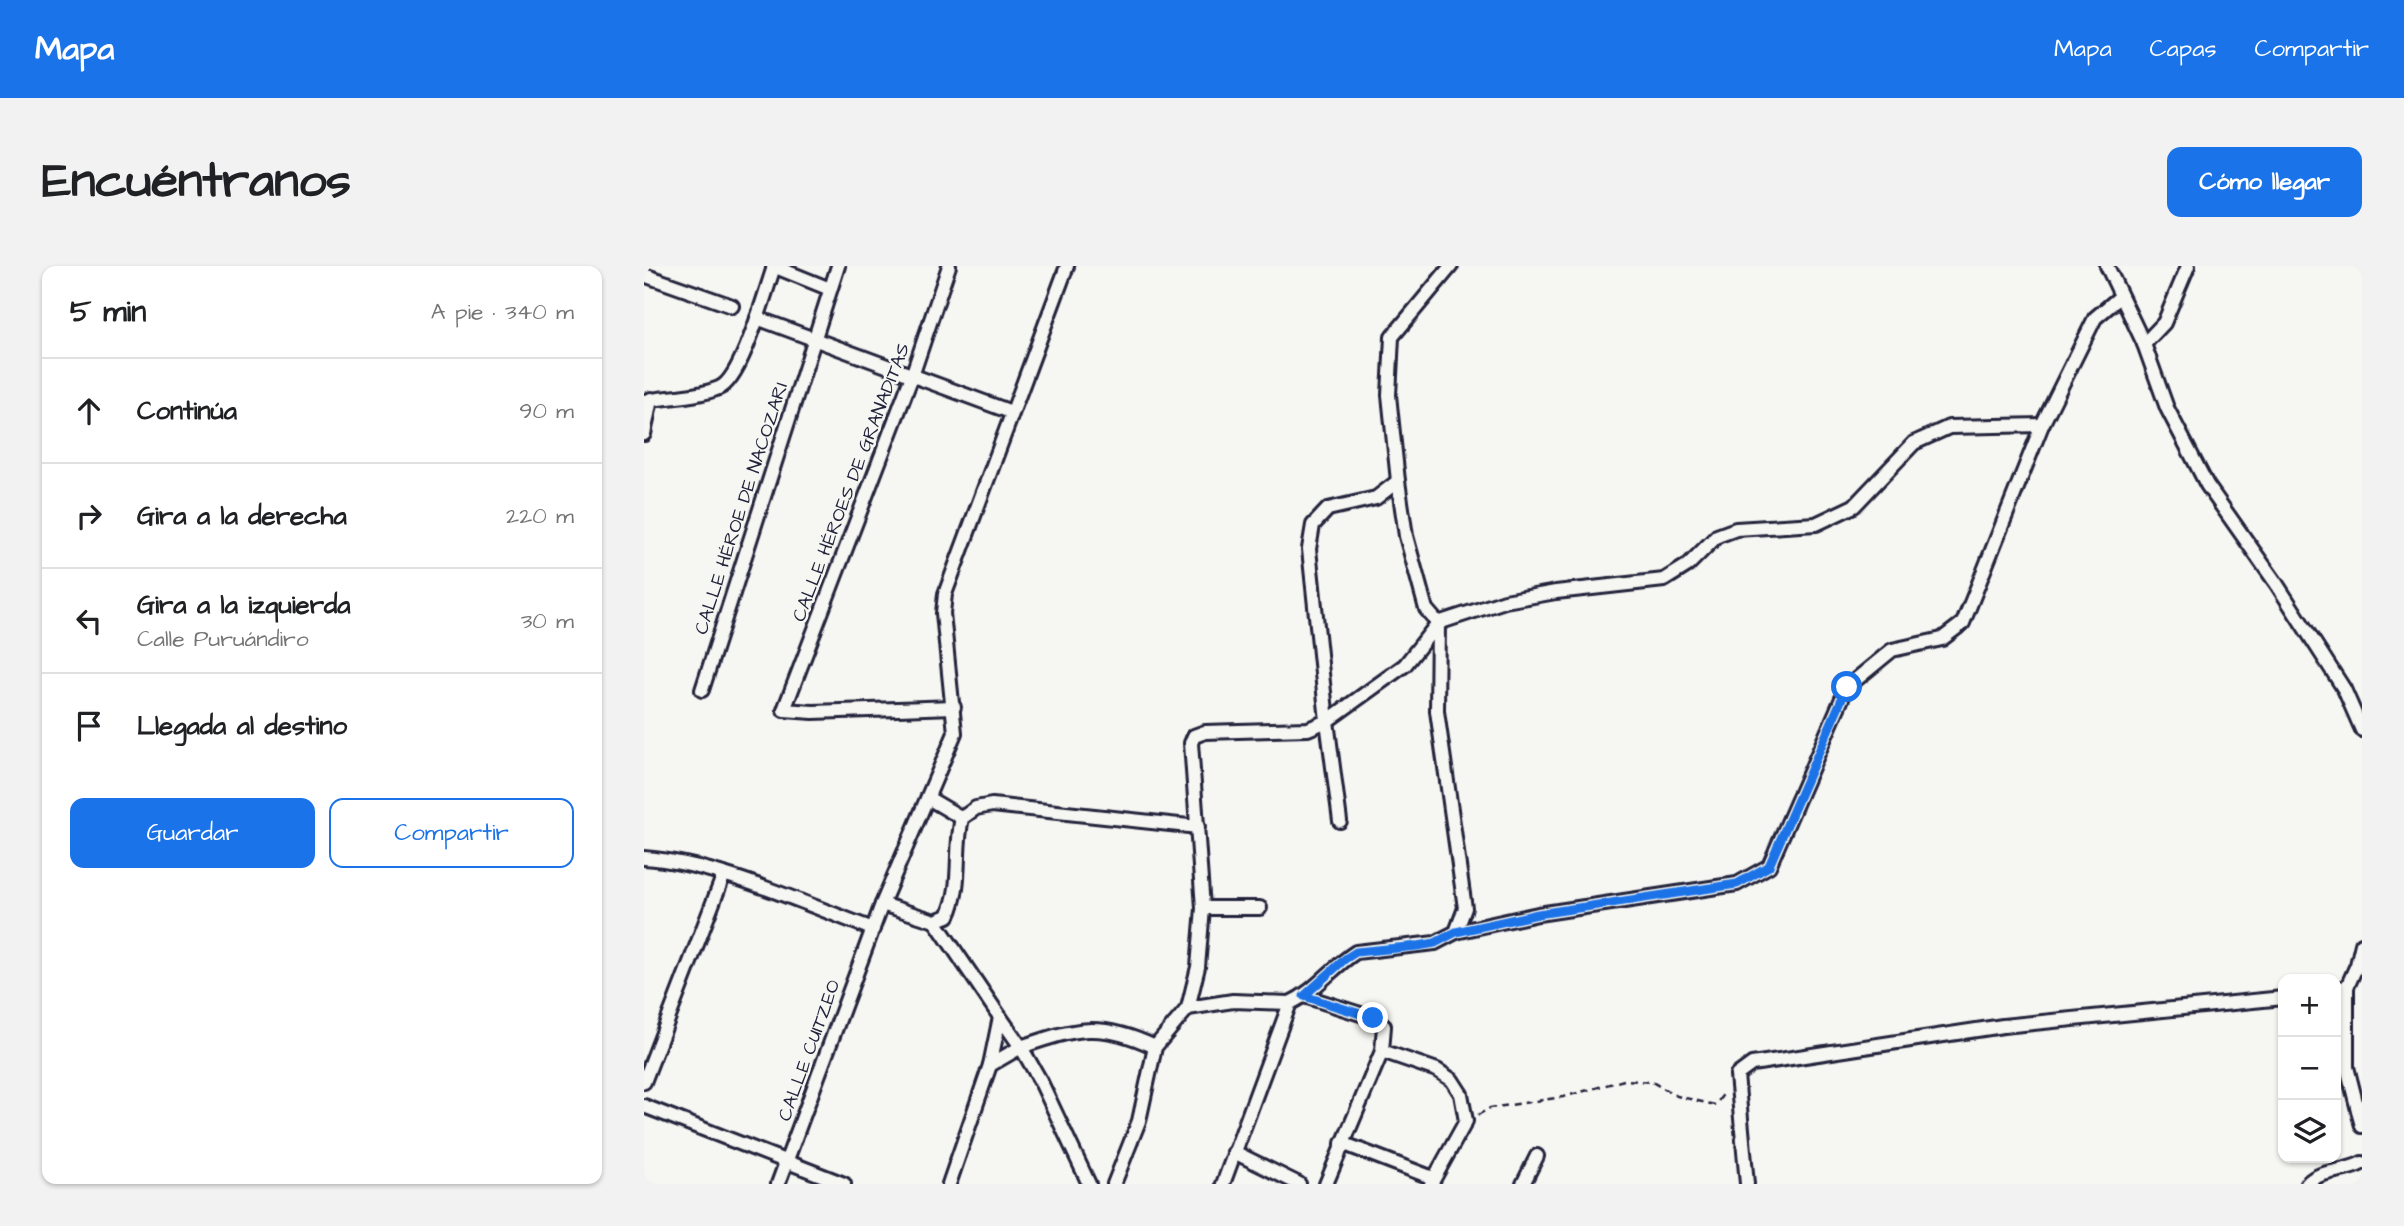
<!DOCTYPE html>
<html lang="es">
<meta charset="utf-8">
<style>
body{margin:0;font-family:"Architects Daughter",sans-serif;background:#f2f2f2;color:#202124}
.controls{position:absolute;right:21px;bottom:21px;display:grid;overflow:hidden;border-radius:14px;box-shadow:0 2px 5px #0004}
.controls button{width:63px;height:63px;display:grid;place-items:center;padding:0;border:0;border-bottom:2px solid #e0e0e0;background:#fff;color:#202124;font:35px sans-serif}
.stop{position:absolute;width:21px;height:21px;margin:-16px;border:5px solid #1a73e8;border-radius:50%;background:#fff}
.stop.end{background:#1a73e8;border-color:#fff;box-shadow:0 2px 7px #0008}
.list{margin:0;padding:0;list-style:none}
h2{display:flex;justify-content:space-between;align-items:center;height:91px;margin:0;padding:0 28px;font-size:30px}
h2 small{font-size:23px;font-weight:400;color:#757577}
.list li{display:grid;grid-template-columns:46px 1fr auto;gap:21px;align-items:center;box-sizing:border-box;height:105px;padding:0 28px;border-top:2px solid #e0e0e0}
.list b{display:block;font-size:26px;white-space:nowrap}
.list p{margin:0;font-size:23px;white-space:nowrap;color:#757577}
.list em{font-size:23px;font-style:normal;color:#757577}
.actions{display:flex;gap:14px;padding:21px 28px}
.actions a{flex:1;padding:16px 0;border:2px solid #1a73e8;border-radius:14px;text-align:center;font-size:24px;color:#1a73e8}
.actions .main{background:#1a73e8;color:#fff}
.icon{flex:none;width:38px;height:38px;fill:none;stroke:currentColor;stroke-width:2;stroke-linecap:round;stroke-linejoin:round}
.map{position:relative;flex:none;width:1718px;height:918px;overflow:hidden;border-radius:14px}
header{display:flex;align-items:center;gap:42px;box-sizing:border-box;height:98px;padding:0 35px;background:#1a73e8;color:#fff}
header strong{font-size:33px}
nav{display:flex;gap:38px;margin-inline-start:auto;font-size:24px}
.intro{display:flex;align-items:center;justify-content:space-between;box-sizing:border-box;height:168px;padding:0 42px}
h1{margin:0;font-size:49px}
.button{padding:18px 32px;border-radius:14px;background:#1a73e8;color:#fff;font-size:24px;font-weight:700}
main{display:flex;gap:42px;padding:0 42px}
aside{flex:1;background:#fff;border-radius:14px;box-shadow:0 2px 5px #0004}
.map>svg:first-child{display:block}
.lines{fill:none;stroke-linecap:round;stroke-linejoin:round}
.minor-casing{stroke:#22223b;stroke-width:18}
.path{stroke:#22223b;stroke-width:2.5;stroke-dasharray:7 5;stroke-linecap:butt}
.minor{stroke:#f6f6f2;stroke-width:12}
.route{stroke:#1a73e8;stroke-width:9}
.labels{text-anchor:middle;stroke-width:5;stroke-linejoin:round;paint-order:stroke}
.street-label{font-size:19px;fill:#22223b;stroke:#f6f6f2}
</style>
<header>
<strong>Mapa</strong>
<nav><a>Mapa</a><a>Capas</a><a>Compartir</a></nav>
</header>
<div class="intro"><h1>Encuéntranos</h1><a class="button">Cómo llegar</a></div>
<main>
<aside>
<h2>5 min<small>A pie · 340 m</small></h2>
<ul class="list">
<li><svg class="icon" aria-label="ahead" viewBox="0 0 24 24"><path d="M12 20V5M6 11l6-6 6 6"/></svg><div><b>Continúa</b></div><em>90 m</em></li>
<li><svg class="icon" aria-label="right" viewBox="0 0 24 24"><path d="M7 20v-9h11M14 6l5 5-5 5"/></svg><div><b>Gira a la derecha</b></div><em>220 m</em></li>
<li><svg class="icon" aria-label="left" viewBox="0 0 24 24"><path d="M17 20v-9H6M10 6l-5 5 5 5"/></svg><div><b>Gira a la izquierda</b><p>Calle Puruándiro</p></div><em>30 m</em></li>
<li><svg class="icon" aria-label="arrive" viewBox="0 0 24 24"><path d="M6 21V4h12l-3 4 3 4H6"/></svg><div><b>Llegada al destino</b></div></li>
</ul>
<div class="actions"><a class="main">Guardar</a><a>Compartir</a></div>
</aside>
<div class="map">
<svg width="1718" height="918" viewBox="0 0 1718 918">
<rect width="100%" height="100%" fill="#f6f6f2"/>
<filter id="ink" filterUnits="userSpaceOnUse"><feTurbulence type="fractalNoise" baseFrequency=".0143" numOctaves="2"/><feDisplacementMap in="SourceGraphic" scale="14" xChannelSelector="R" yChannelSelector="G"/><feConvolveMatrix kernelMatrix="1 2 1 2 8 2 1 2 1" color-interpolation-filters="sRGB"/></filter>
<g filter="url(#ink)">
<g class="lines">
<!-- minor casing -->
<g class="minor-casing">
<g id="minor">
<path d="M129,0L186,23"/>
<path d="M305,0L268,110L140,444L169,446L310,441"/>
<path d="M1463,0L1500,78L1523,142L1563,219L1632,317L1700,423L1718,464"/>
<path d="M0,9L88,40"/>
<path d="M113,52L367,146"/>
<path d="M1500,78L1520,57L1544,0"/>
<path d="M0,135C24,131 53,131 75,122C98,113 121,26 130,1"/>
<path d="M0,168L7,133"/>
<path d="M58,424L194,0"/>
<path d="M284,532L318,552"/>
<path d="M696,555L683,455L665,283L669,259L684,243L732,232L754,215"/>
<path d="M0,592C73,597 160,638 229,663"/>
<path d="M238,638L291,655L304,650C319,618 310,585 318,552L332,542L348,539L554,561"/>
<path d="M559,642H616"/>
<path d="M291,655L356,751L346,799L305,918"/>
<path d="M812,666L894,648L1093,618L1125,600L1203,421L1248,384L1298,373L1319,357L1398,159L1451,52L1476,31"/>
<path d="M1703,721V801L1718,860"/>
<path d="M1692,723L1703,721L1713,699L1718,678"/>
<path d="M660,730L729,752L740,760L738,785L793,804L808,814L817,828L822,855L787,918"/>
<path d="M544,742L554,701L559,642L547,477L550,470L561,466L664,463L683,455L761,399L794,357L861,335L912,326L1020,314L1044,299L1073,270L1092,263L1172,258L1210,240L1270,177L1305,161L1398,159"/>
<path d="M356,751L377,781C432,762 456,755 511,781"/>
<path d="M346,799L377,781L397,816L445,918"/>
<path d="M0,816L80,608"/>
<path d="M0,840L200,918"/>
<path d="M698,877L789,912"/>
<path d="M590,886L655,918"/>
<path d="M134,918L238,638L311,467L299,347L301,328L423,0"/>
<path d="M470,918L495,855L511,781L544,742L589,735L646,737"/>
<path d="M579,918L646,737C672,725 688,701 712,686L791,677L812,666L821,642L793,445L794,357L782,343L762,270L754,215L745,129L748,71L807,0"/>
<path d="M682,918L738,785"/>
<path d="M879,918L893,890"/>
<path d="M1103,918L1093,809L1108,798L1359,760L1639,732"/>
<path d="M1663,918C1676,903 1701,907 1718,897"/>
</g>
</g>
<!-- path -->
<path class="path" d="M834,849L846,842L919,831L980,814L1008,816L1033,830L1071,839L1081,826"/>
<!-- minor -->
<use href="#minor" class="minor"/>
</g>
</g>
<g class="lines" filter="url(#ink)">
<!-- route -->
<path class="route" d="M729,752L660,730L701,693L712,686L774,680L791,677L812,666L894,648L1093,618L1125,600L1203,421"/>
</g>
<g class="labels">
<!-- street labels -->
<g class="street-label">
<text transform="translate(206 216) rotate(-69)" y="7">CALLE HÉROES DE GRANADITAS</text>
<text transform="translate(96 242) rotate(-72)" y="7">CALLE HÉROE DE NACOZARI</text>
<text transform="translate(164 784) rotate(-70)" y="7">CALLE CUITZEO</text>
</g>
</g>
</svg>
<div class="controls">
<button>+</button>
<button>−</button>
<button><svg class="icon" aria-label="layers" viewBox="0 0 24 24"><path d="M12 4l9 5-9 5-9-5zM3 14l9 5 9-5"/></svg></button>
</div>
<div class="stop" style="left:1203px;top:421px"></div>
<div class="stop end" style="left:729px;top:752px"></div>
</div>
</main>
